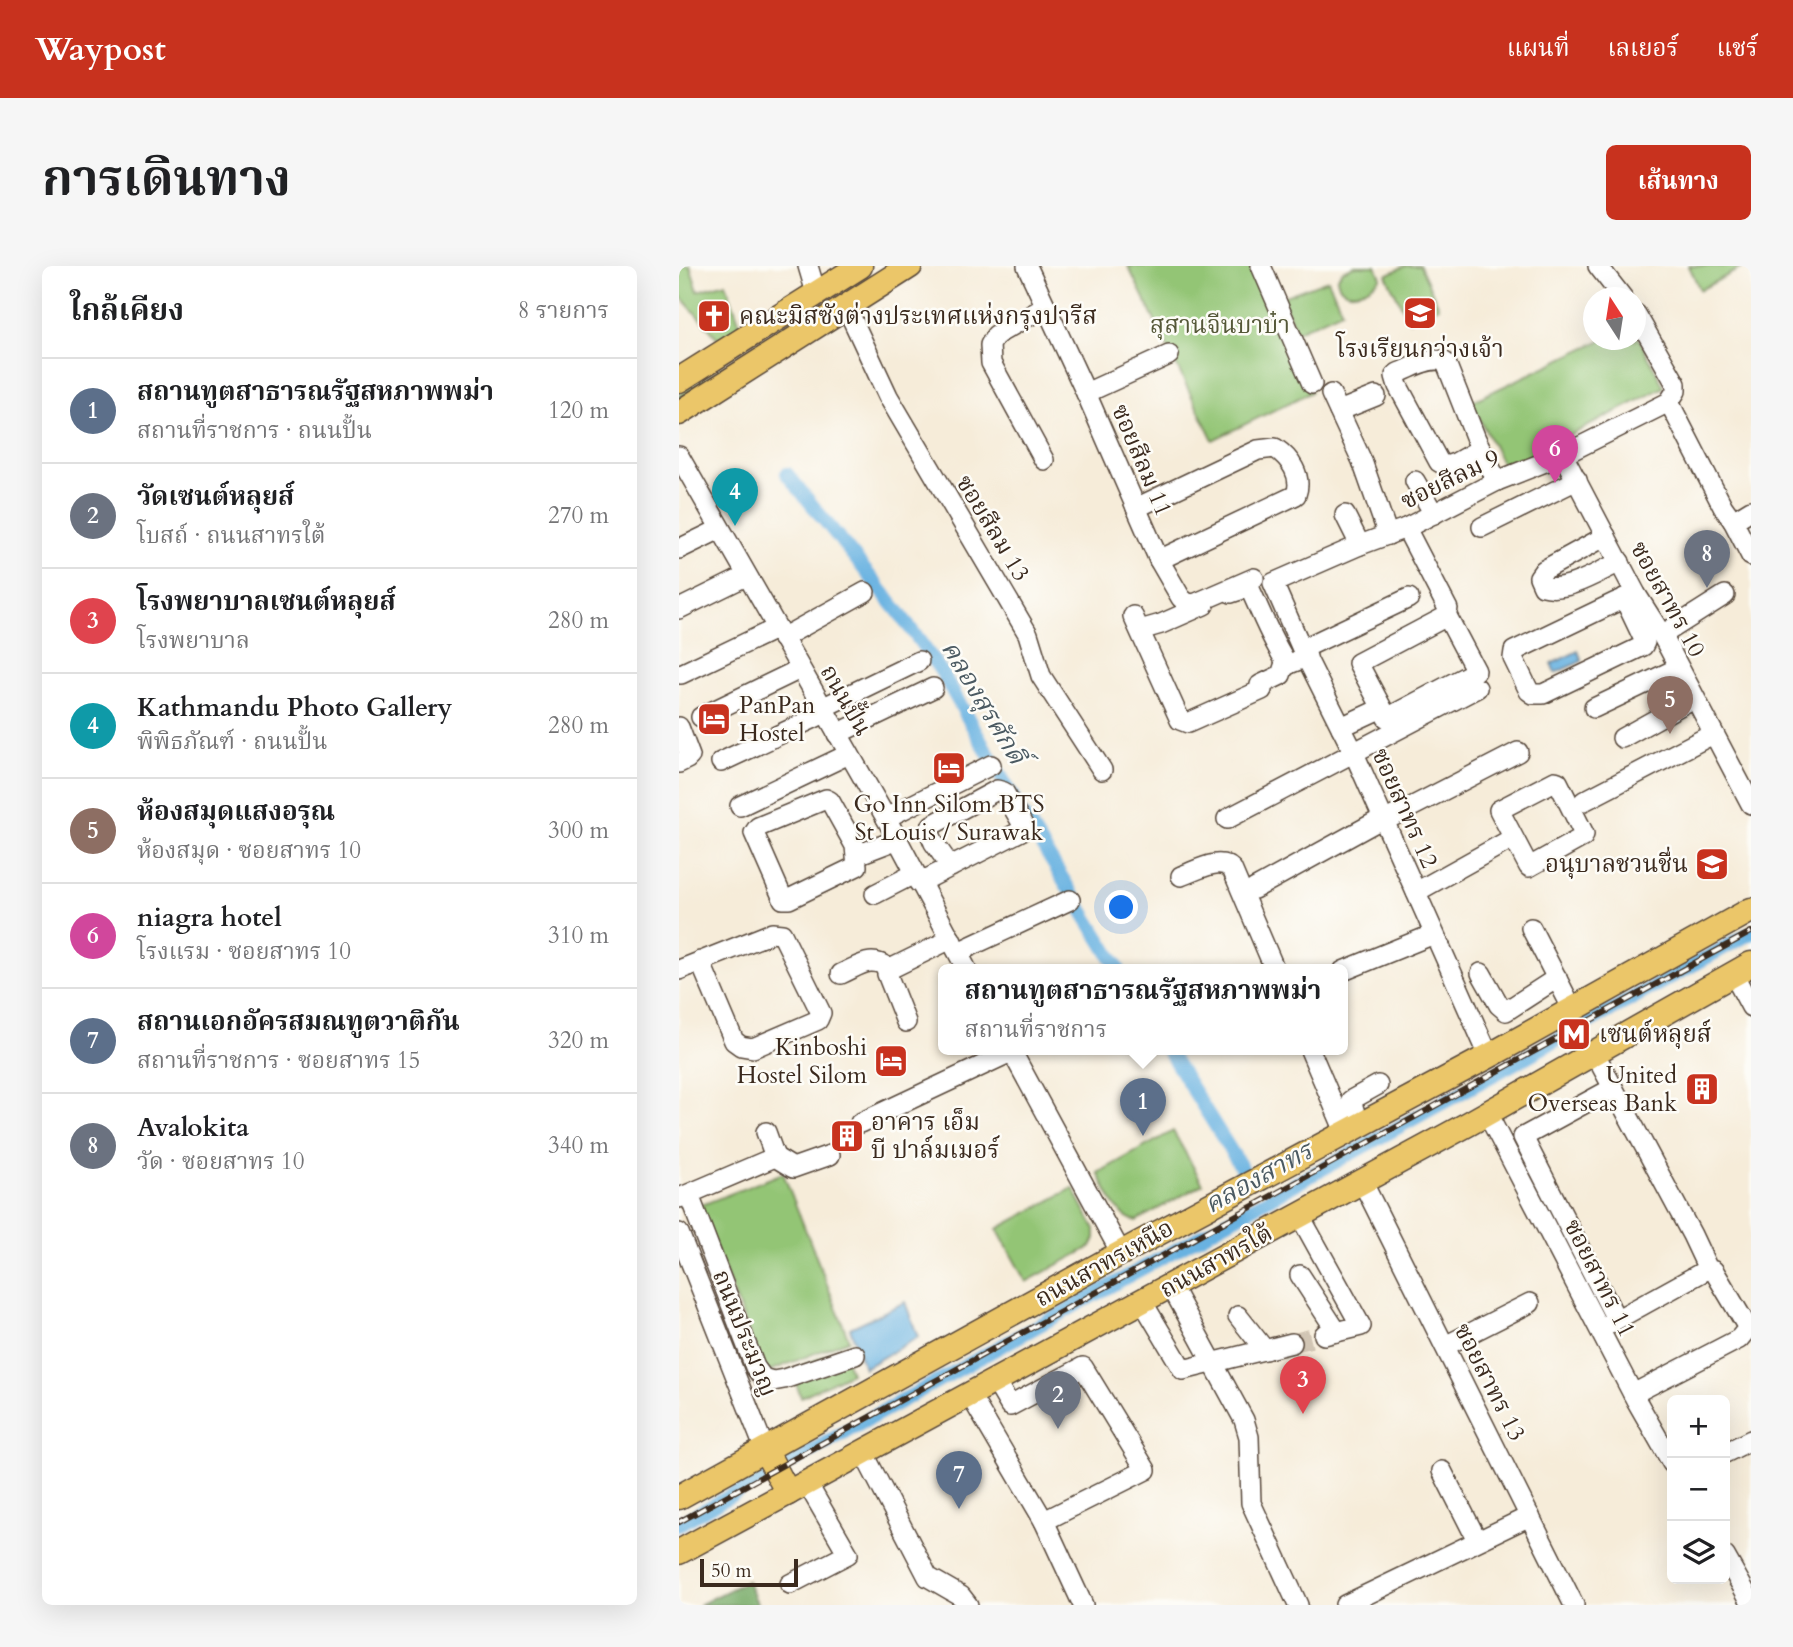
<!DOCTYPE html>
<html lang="th">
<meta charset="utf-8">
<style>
body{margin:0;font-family:Cardo,"Noto Serif Thai",serif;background:#f6f6f6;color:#202124}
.controls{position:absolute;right:21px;bottom:21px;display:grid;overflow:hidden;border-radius:10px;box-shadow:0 7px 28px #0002}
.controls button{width:63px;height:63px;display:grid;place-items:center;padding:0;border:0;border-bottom:2px solid #e0e0e0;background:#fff;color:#202124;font:35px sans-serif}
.compass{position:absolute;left:904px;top:21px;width:63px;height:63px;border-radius:50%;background:#fff;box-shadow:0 7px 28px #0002;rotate:348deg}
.scale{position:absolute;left:21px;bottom:18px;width:98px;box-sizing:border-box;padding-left:7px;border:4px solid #3b2a1e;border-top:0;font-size:19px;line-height:24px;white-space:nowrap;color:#3b2a1e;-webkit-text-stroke:5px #fdfcf7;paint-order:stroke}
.you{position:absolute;left:443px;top:642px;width:24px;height:24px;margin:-18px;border:5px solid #fff;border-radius:50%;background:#1a73e8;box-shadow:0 0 0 10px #1a73e833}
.badge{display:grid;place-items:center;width:46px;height:46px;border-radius:50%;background:#c8321e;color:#fff;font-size:23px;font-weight:700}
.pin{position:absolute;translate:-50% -58px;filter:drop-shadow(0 2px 4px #0008)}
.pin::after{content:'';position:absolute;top:37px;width:24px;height:21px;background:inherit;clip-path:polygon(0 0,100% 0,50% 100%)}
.popup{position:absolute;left:259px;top:698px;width:410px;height:91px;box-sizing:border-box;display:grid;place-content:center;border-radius:10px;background:#fff;filter:drop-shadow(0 2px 5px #0005);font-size:23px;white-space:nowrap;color:#757577}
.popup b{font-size:26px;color:#202124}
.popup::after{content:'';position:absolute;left:50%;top:100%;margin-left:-14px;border:14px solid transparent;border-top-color:#fff}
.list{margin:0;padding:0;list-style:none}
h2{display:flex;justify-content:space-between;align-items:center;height:91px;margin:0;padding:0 28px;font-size:30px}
h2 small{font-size:23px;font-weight:400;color:#757577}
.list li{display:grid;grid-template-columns:46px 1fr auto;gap:21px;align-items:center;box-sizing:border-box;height:105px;padding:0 28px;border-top:2px solid #e0e0e0}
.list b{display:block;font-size:26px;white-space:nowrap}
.list p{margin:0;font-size:23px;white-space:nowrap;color:#757577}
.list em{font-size:23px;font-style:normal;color:#757577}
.icon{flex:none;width:38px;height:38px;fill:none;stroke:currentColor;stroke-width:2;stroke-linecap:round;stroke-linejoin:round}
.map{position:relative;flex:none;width:1072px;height:1339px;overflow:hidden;border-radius:10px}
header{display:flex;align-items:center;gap:42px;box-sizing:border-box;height:98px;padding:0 35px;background:#c8321e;color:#fff}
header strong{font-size:33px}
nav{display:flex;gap:38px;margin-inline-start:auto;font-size:24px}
.intro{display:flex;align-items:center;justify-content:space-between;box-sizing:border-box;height:168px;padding:0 42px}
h1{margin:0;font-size:49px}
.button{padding:18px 32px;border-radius:10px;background:#c8321e;color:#fff;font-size:24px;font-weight:700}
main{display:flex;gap:42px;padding:0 42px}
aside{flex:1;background:#fff;border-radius:10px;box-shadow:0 7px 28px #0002}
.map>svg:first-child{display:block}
.green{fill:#93c575;stroke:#67784a;stroke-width:2}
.forest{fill:#76aa66;stroke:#586a42;stroke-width:2}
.water{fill:#69b2e1;stroke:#526e80;stroke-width:2}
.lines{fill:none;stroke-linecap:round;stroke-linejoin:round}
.canal{stroke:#69b2e1;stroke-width:14}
.minor-tunnel{stroke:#d1c5b4;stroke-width:19;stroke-dasharray:19 10;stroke-linecap:butt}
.minor-casing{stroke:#57473a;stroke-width:22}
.major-casing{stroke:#57473a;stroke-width:27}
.minor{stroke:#fff;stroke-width:19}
.major{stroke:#ebc669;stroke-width:24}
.rail-casing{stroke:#3b2a1e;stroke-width:6}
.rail{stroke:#fdfcf7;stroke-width:3.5;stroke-dasharray:10;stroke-linecap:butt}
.labels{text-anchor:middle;stroke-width:5;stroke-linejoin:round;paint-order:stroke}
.poi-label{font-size:24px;fill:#3b2a1e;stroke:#fdfcf7;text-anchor:start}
.park-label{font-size:24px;fill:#555838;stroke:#fdfcf7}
.street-label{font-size:24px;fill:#3b2a1e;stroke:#fdfcf7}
.water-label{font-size:26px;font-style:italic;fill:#4b5a62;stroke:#fdfcf7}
</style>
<header>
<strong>Waypost</strong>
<nav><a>แผนที่</a><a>เลเยอร์</a><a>แชร์</a></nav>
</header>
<div class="intro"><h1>การเดินทาง</h1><a class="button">เส้นทาง</a></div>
<main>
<aside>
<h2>ใกล้เคียง<small>8 รายการ</small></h2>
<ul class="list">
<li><span class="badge" style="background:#5c6f8a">1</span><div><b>สถานทูตสาธารณรัฐสหภาพพม่า</b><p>สถานที่ราชการ · ถนนปั้น</p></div><em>120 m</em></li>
<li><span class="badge" style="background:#6b7280">2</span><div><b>วัดเซนต์หลุยส์</b><p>โบสถ์ · ถนนสาทรใต้</p></div><em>270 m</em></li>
<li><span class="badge" style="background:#e0444e">3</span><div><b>โรงพยาบาลเซนต์หลุยส์</b><p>โรงพยาบาล</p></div><em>280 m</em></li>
<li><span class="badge" style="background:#0f9aa8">4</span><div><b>Kathmandu Photo Gallery</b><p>พิพิธภัณฑ์ · ถนนปั้น</p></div><em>280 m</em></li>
<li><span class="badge" style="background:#8d6e63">5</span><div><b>ห้องสมุดแสงอรุณ</b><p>ห้องสมุด · ซอยสาทร 10</p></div><em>300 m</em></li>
<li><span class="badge" style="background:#d1479c">6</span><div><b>niagra hotel</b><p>โรงแรม · ซอยสาทร 10</p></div><em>310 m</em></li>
<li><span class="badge" style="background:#5c6f8a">7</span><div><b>สถานเอกอัครสมณทูตวาติกัน</b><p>สถานที่ราชการ · ซอยสาทร 15</p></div><em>320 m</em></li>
<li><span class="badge" style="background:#6b7280">8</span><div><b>Avalokita</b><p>วัด · ซอยสาทร 10</p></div><em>340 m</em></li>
</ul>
</aside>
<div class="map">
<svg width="1072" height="1339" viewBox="0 0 1072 1339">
<rect width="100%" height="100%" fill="#fdfcf7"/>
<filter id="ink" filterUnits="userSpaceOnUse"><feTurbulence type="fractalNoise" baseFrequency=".0143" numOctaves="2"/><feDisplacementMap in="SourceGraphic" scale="14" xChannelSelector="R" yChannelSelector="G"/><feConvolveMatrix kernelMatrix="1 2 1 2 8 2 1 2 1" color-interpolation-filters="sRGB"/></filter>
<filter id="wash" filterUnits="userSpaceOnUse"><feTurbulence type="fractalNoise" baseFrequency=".00686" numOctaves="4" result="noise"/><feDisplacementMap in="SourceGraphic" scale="28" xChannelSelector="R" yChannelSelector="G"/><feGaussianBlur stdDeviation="1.57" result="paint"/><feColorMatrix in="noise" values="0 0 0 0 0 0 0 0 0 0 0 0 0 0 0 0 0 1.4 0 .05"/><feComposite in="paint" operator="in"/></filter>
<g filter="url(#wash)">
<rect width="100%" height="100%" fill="#f6ecd9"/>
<!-- green -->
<g class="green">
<path d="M0,0H11L19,25L47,17L62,61L41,75L0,29Z"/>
<path d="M449,0H579L632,126L534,174Z"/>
<path d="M676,0H697L702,11C692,25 662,36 658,13L663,5Z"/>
<path d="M726,0H741L760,41L730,55L707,9Z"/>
<path d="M1010,0H1066L1021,24Z"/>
<path d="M649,14L663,45L617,66L603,31Z"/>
<path d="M122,51L126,55L0,134V129L116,52Z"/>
<path d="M957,67L985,121L826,203L792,136L922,74H957Z"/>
<path d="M494,865L524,918L457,955C436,950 428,924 419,907Z"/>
<path d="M104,907L170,1074L86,1107L20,940Z"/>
<path d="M394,922L416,963V972L412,981L347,1016L318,963Z"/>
<path d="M163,1082L172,1107L122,1131L112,1104Z"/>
</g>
<!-- forest -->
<path class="forest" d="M68,1315L79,1339H20Z"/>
<!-- water -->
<g class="water">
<path d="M899,385L903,395L876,407L872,398Z"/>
<path d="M226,1036L239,1071L185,1102L171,1062Z"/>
</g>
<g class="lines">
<!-- canal -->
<g class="canal">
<path d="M108,208L219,345L262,405L335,533"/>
<path d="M345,550L440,704"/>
<path d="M489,784L564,904"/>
<path d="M110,1197L1072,667"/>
<path d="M0,1258L98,1204"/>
</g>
</g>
</g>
<g filter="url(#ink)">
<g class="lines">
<!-- minor-tunnel -->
<path class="minor-tunnel" d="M613,1077L645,1069"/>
<!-- minor casing -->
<g class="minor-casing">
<g id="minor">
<path d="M129,0L137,27"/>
<path d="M348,0L407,127L480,294L502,332L508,337L515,338L575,312"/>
<path d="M582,0L633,118"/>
<path d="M919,0L944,32"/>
<path d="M167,40L209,130L349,368L362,410L423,504"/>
<path d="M407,127L490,89"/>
<path d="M652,128L683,195L709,269"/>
<path d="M990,136L1044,241L1054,255L1072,244"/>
<path d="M660,145L697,130"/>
<path d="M801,183L776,197L767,200L760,196L719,120L716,110L719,107C733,102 754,88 767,97L797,173L818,215"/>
<path d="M884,189L957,328L983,369L1072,538"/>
<path d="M0,190L207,552L288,704"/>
<path d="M365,194L312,97L311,79L317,69L366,41"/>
<path d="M736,215L755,248"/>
<path d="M457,242L579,184L596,182C611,192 624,210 617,229L480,294"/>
<path d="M666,249L681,279"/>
<path d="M1054,255L1072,290"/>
<path d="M803,261L898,214"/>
<path d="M727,262L769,343"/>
<path d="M927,270L865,304L860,311L864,320C888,327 919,306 941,296"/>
<path d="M0,283L41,263"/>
<path d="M552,327L570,321C583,348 592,374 609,399"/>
<path d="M945,332L966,376L964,380L864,428H854L850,425L834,392L835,385L937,336L957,328"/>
<path d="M0,343L67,310"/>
<path d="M454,350L501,454L509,457L583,424L581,419L602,409L605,400L628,391"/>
<path d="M461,364L482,358L525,339"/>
<path d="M983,369L1046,329"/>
<path d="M103,372L186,326"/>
<path d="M623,383L730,332"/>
<path d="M2,408L98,362"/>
<path d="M143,442L240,395"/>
<path d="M915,442L999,402"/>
<path d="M22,451L121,403"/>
<path d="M0,461L11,490L8,493L0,497"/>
<path d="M662,461L703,442L679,397L768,350L797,405L708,452L703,442"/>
<path d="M158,468L254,422"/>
<path d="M943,472L1015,432"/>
<path d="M42,496L146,447"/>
<path d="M876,515L879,516L905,568L904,571L850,601L820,544Z"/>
<path d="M147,533L151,535L176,580L178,600L110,633H104L75,567L79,561Z"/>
<path d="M905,535L1034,468"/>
<path d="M61,540L170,488"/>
<path d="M207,552L312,499"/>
<path d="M548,553L798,422"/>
<path d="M705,555L839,486"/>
<path d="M178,589L217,574"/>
<path d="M502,610C517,605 540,590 553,603L596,704"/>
<path d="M240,617L344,564V559L325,526L318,524L253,559L250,565L255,577L272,601"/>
<path d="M575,623L704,552"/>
<path d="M737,626L834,572"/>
<path d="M196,628L235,608"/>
<path d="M852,662L894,744"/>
<path d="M279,686L391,634"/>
<path d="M0,704L93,667L103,668L142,747L139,754L74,782L62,780L55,775L21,695"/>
<path d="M664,705L755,668"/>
<path d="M802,707L820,739L827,745L878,712"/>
<path d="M162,708C182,699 192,689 211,703"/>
<path d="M1055,709L1072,741"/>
<path d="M227,756L208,708L211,703L272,673"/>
<path d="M332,784L442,987"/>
<path d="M631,784L667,868"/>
<path d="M916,788L1013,969L1029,1003L1035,1005L1069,1062L1060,1073L954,1128"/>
<path d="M810,790L674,485L623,383L594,317L681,279L727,262L818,215L884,189L990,136L997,125V118L957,48"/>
<path d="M808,847L957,1134L993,1197"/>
<path d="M181,857L332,786"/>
<path d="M680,860L672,834L699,819"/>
<path d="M87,866L96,891"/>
<path d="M683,915L895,1339"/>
<path d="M10,929L76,1101L84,1112L94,1115L105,1113L176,1089"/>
<path d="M0,932L96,891L114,902L151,889"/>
<path d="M621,950L682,1060L645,1069"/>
<path d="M0,967L86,1184"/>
<path d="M621,1009L658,1066"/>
<path d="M492,1020L565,1154L570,1171L572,1237L619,1339"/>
<path d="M463,1035L504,1104L613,1077"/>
<path d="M934,1047L844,871L934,822"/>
<path d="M559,1050L586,1084"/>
<path d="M926,1060L1029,1003"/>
<path d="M766,1080L851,1037"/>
<path d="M317,1116L331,1140L404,1101L467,1204L365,1255"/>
<path d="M291,1129L365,1255L404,1339"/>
<path d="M184,1186L249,1311L282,1330L289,1339"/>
<path d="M1046,1187L1072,1174"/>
<path d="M763,1205L798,1274"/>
<path d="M1046,1290L1072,1336"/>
<path d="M111,1318L169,1288L128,1217"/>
<path d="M666,1339L851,1250"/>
</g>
</g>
<!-- major casing -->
<g class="major-casing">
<g id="major">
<path d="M0,114L181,0"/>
<path d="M0,147L231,0"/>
<path d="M86,1184L109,1227"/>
<path d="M0,1231L442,987L810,790L1072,644"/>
<path d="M0,1286L791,857L1072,698"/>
</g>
</g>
<!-- minor -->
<use href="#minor" class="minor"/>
<!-- major -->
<use href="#major" class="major"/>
<!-- rail casing -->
<g class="rail-casing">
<path id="rail" d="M0,1256L1072,666"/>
</g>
<!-- rail -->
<use href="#rail" class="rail"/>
</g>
</g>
<!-- icons -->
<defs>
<g id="school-square" transform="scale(1.75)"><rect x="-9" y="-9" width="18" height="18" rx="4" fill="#c8321e" stroke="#fdfcf7"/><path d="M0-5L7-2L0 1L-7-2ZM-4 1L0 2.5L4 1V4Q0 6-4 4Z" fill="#fff"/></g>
<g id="church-square" transform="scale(1.75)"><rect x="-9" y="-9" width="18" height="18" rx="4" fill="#c8321e" stroke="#fdfcf7"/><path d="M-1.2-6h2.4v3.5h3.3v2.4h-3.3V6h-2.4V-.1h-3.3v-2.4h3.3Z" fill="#fff"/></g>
<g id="hotel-square" transform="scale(1.75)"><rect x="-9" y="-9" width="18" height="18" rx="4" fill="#c8321e" stroke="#fdfcf7"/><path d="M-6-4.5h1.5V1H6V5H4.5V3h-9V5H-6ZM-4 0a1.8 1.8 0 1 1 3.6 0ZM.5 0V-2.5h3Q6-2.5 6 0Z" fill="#fff"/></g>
<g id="metro-square" transform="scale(1.75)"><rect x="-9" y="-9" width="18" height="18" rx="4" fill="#c8321e" stroke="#fdfcf7"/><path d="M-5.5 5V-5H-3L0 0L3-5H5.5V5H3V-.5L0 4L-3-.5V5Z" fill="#fff"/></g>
<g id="building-square" transform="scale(1.75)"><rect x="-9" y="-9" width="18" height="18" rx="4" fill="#c8321e" stroke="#fdfcf7"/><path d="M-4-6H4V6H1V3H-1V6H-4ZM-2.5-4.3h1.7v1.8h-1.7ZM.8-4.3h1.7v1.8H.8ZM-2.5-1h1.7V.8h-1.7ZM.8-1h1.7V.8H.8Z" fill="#fff"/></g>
</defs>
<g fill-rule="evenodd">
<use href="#school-square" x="741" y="47"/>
<use href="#church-square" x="35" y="50"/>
<use href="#hotel-square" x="35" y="453"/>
<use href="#hotel-square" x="270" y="502"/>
<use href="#school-square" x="1033" y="598"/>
<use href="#metro-square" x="895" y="768"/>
<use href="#hotel-square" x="212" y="795"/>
<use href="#building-square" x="1023" y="823"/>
<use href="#building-square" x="168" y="870"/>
</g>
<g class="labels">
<!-- poi labels -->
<g class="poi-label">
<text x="60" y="58">คณะมิสซังต่างประเทศแห่งกรุงปารีส</text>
<text x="741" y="91" text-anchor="middle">โรงเรียนกว่างเจ้า</text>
<text x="60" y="447">PanPan<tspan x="60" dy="28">Hostel</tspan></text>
<text x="270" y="546" text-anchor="middle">Go Inn Silom BTS<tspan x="270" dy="28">St Louis / Surawak</tspan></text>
<text x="1009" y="606" text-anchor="end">อนุบาลชวนชื่น</text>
<text x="920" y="776">เซนต์หลุยส์</text>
<text x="188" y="789" text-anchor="end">Kinboshi<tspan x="188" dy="28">Hostel Silom</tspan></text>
<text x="998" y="817" text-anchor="end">United<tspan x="998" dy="28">Overseas Bank</tspan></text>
<text x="192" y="864">อาคาร เอ็ม<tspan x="192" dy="28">บี ปาล์มเมอร์</tspan></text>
</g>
<!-- park labels -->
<g class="park-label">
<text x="541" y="67">สุสานจีนบาบ๋า</text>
</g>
<!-- street labels -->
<g class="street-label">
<text transform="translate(463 194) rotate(67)" y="8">ซอยสีลม 11</text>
<text transform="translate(771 213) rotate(-26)" y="8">ซอยสีลม 9</text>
<text transform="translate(314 262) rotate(59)" y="8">ซอยสีลม 13</text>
<text transform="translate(989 333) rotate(61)" y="8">ซอยสาทร 10</text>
<text transform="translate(167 434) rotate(60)" y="8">ถนนปั้น</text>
<text transform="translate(726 542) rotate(66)" y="8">ซอยสาทร 12</text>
<text transform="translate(537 995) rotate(-29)" y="8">ถนนสาทรใต้</text>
<text transform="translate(425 997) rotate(-29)" y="8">ถนนสาทรเหนือ</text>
<text transform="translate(921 1012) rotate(63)" y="8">ซอยสาทร 11</text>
<text transform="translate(66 1067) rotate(68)" y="8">ถนนประมวญ</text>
<text transform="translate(811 1116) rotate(63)" y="8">ซอยสาทร 13</text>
</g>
<!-- water labels -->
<g class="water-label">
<text transform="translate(305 436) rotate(59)" y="9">คลองสุรศักดิ์</text>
<text transform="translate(579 911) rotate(-29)" y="9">คลองสาทร</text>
</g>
</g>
</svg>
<div class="controls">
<button>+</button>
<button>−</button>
<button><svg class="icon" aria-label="layers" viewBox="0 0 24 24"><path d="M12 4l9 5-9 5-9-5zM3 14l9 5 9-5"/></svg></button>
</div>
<svg class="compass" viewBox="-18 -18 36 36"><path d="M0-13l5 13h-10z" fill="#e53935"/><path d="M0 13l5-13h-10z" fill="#757577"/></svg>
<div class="scale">50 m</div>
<div class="you"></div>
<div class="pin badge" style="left:464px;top:870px;background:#5c6f8a">1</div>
<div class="popup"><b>สถานทูตสาธารณรัฐสหภาพพม่า</b>สถานที่ราชการ</div>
<div class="pin badge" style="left:379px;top:1163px;background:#6b7280">2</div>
<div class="pin badge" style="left:624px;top:1148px;background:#e0444e">3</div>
<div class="pin badge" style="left:56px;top:260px;background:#0f9aa8">4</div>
<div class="pin badge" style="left:991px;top:468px;background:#8d6e63">5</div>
<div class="pin badge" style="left:876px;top:217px;background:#d1479c">6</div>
<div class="pin badge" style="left:280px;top:1243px;background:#5c6f8a">7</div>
<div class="pin badge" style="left:1028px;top:322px;background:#6b7280">8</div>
</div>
</main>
